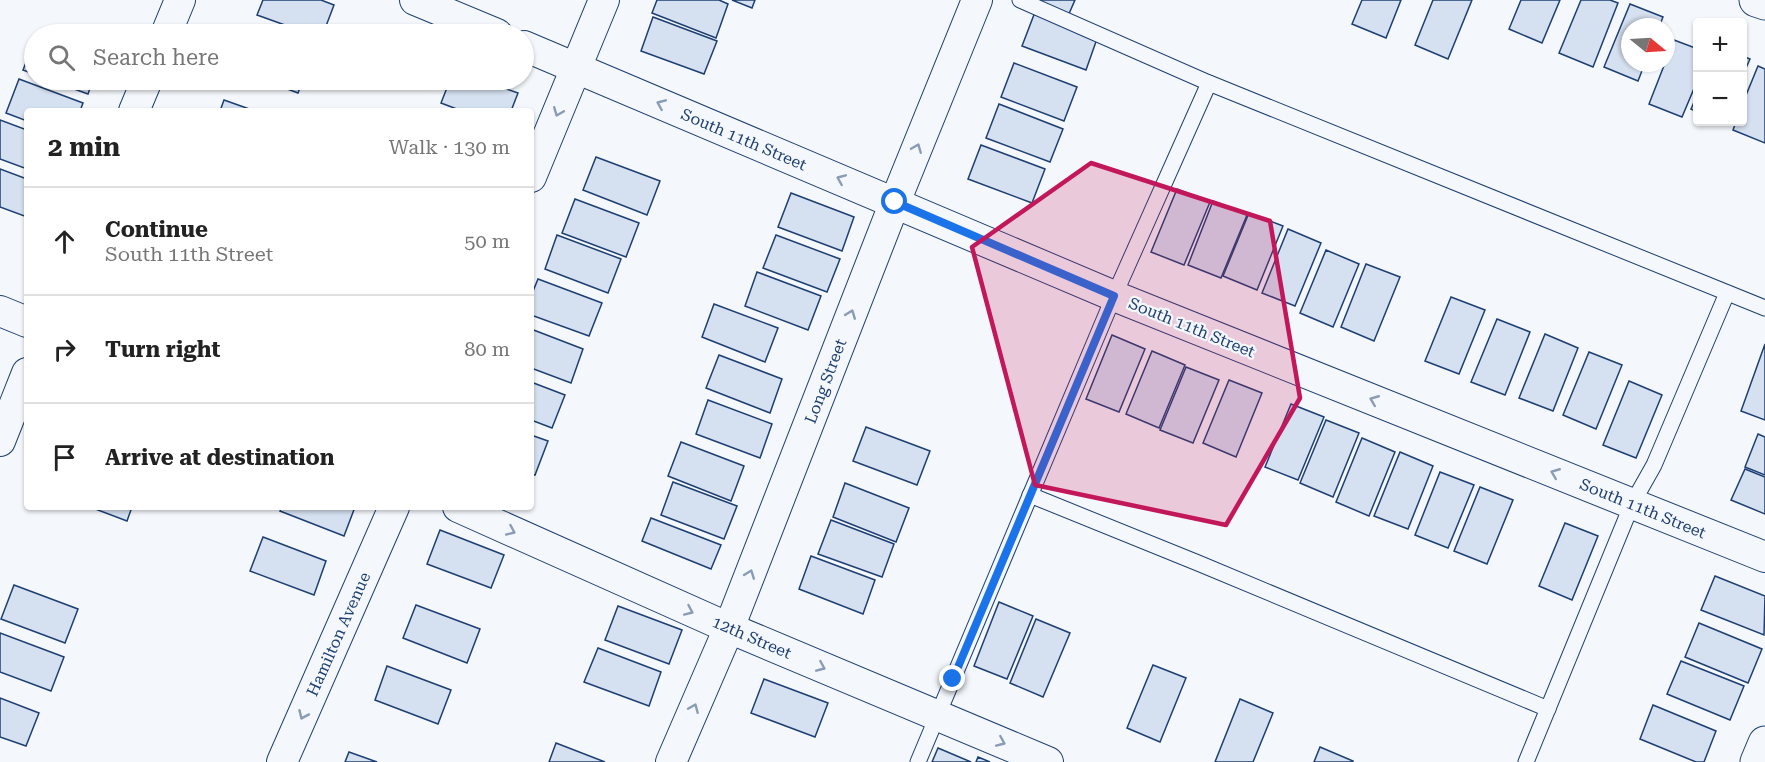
<!DOCTYPE html>
<meta charset="utf-8">
<style>
body{margin:0;font-family:"Roboto Serif",serif;background:#f2f2f2;color:#222}
.controls{position:absolute;right:18px;top:18px;display:grid;overflow:hidden;border-radius:6px;box-shadow:0 2px 4px #0004}
.controls button{width:54px;height:54px;display:grid;place-items:center;padding:0;border:0;border-bottom:2px solid #e0e0e0;background:#fff;color:#222;font:30px sans-serif}
.compass{position:absolute;left:1621px;top:18px;width:54px;height:54px;border-radius:50%;background:#fff;box-shadow:0 2px 4px #0004;rotate:108deg}
.stop{position:absolute;width:18px;height:18px;margin:-14px;border:4px solid #1a73e8;border-radius:50%;background:#fff}
.stop.end{background:#1a73e8;border-color:#fff;box-shadow:0 2px 6px #0008}
.list{margin:0;padding:0;list-style:none}
h2{display:flex;justify-content:space-between;align-items:center;height:78px;margin:0;padding:0 24px;font-size:26px}
h2 small{font-size:20px;font-weight:400;color:#767676}
.list li{display:grid;grid-template-columns:39px 1fr auto;gap:18px;align-items:center;box-sizing:border-box;height:108px;padding:0 24px;border-top:2px solid #e0e0e0}
.list b{display:block;font-size:22px;white-space:nowrap}
.list p{margin:0;font-size:20px;white-space:nowrap;color:#767676}
.list em{font-size:20px;font-style:normal;color:#767676}
.icon{flex:none;width:33px;height:33px;fill:none;stroke:currentColor;stroke-width:2;stroke-linecap:round;stroke-linejoin:round}
.map{position:relative;flex:none;width:1765px;height:762px;overflow:hidden}
.search{position:absolute;background:#fff;box-shadow:0 2px 4px #0004;left:24px;top:24px;width:510px;height:66px;display:flex;align-items:center;gap:15px;box-sizing:border-box;padding:0 21px;border-radius:33px;color:#767676;font-size:22px}
.panel{position:absolute;background:#fff;box-shadow:0 2px 4px #0004;left:24px;top:108px;width:510px;height:402px;border-radius:6px}
.map>svg:first-child{display:block}
.building{fill:#d5e0f0;stroke:#1d3f73;stroke-width:1.5}
.lines{fill:none;stroke-linecap:round;stroke-linejoin:round}
.lane-casing{stroke:#1d3f73;stroke-width:17}
.street-casing{stroke:#1d3f73;stroke-width:32}
.secondary-casing{stroke:#1d3f73;stroke-width:35}
.lane{stroke:#f4f7fb;stroke-width:15}
.street{stroke:#f4f7fb;stroke-width:30}
.secondary{stroke:#f4f7fb;stroke-width:33}
.oneway{stroke:#889bb7}
.route{stroke:#1a73e8;stroke-width:8}
.marked{fill:#c2185b;fill-opacity:0.2;stroke:#c2185b;stroke-width:4.5;stroke-linejoin:round}
.labels{text-anchor:middle;stroke-width:4.5;stroke-linejoin:round;paint-order:stroke}
.street-label{font-size:16px;fill:#1d3f73;stroke:#f4f7fb}
</style>
<div class="map">
<svg width="1765" height="762" viewBox="0 0 1765 762">
<rect width="100%" height="100%" fill="#f4f7fb"/>
<!-- building -->
<g class="building">
<path d="M263,0H321L334,5L323,34H310L257,15Z"/>
<path d="M657,0H719L728,4L716,38L652,13Z"/>
<path d="M732,0H755L752,8Z"/>
<path d="M1036,0H1075L1068,16Z"/>
<path d="M1362,0H1401L1386,38L1352,24Z"/>
<path d="M1433,0H1472L1448,59L1415,45Z"/>
<path d="M1521,0H1560L1542,43L1509,29Z"/>
<path d="M1581,0H1610L1618,3L1593,67L1559,53Z"/>
<path d="M1630,4L1663,17L1659,27H1630V63H1645L1638,81L1604,67Z"/>
<path d="M1035,12L1098,36L1086,70L1022,46Z"/>
<path d="M653,17L717,41L704,74L641,51Z"/>
<path d="M1674,40L1698,49V79L1682,117L1649,104Z"/>
<path d="M34,42V74L23,70Z"/>
<path d="M1742,56L1750,59L1742,77Z"/>
<path d="M1014,63L1077,87L1064,121L1001,97Z"/>
<path d="M1758,66L1765,69V143L1733,130L1736,122H1742V105Z"/>
<path d="M19,79L83,103L80,111H27V121L6,113Z"/>
<path d="M49,80H93L88,94Z"/>
<path d="M263,80H303L298,93Z"/>
<path d="M450,80H481L518,93L511,111H462L441,103Z"/>
<path d="M1698,93V112L1691,109Z"/>
<path d="M224,100L255,111H220Z"/>
<path d="M999,104L1063,129L1050,162L986,138Z"/>
<path d="M0,120L27,130V169L0,159Z"/>
<path d="M981,145L1045,169L1032,203L968,179Z"/>
<path d="M596,157L660,181L647,215L583,190Z"/>
<path d="M0,169L27,179V217L0,207Z"/>
<path d="M1177,189L1210,202L1184,265L1151,252Z"/>
<path d="M791,193L854,217L842,251L778,227Z"/>
<path d="M575,199L639,223L626,257L562,233Z"/>
<path d="M1213,201L1247,215L1221,278L1188,265Z"/>
<path d="M1249,213L1283,226L1257,290L1223,276Z"/>
<path d="M1288,229L1321,243L1295,306L1262,293Z"/>
<path d="M557,235L621,259L608,293L545,269Z"/>
<path d="M776,235L840,259L827,292L763,268Z"/>
<path d="M1326,250L1359,264L1333,327L1300,313Z"/>
<path d="M1366,264L1400,277L1374,341L1341,327Z"/>
<path d="M757,272L821,296L808,330L745,306Z"/>
<path d="M538,279L602,303L589,336L531,315V296Z"/>
<path d="M1451,297L1485,310L1459,374L1425,361Z"/>
<path d="M714,304L778,328L765,362L702,337Z"/>
<path d="M1497,319L1530,332L1505,395L1471,382Z"/>
<path d="M531,329L583,349L571,383L531,368Z"/>
<path d="M1545,334L1578,348L1553,411L1519,398Z"/>
<path d="M1112,335L1145,349L1119,412L1086,399Z"/>
<path d="M1765,344V420L1741,411Z"/>
<path d="M1152,351L1185,365L1159,428L1126,414Z"/>
<path d="M1589,352L1622,365L1596,429L1563,415Z"/>
<path d="M719,355L782,379L770,413L706,388Z"/>
<path d="M1186,367L1219,380L1193,443L1160,430Z"/>
<path d="M1229,380L1262,393L1236,457L1203,443Z"/>
<path d="M1629,381L1662,395L1636,458L1603,445Z"/>
<path d="M531,382L565,395L552,428L531,420Z"/>
<path d="M708,400L772,424L760,458L696,434Z"/>
<path d="M1291,404L1324,417L1298,480L1265,467Z"/>
<path d="M1326,420L1359,433L1333,497L1300,483Z"/>
<path d="M866,427L930,451L917,485L853,461Z"/>
<path d="M1758,434L1765,437V475L1745,467Z"/>
<path d="M531,435L548,441L535,475L531,474Z"/>
<path d="M1362,438L1395,452L1369,516L1336,502Z"/>
<path d="M681,442L744,466L731,501L668,476Z"/>
<path d="M1400,452L1433,466L1408,529L1374,516Z"/>
<path d="M1745,469L1765,477V514L1731,500Z"/>
<path d="M1440,472L1474,485L1448,548L1415,535Z"/>
<path d="M673,482L737,506L724,539L661,515Z"/>
<path d="M845,483L909,508L896,542L833,517Z"/>
<path d="M1480,487L1513,500L1487,564L1454,551Z"/>
<path d="M90,507H132L127,521Z"/>
<path d="M282,507H355L344,536L280,511Z"/>
<path d="M651,518L721,545L711,569L642,541Z"/>
<path d="M831,520L894,544L882,577L818,554Z"/>
<path d="M1565,523L1598,536L1572,600L1539,586Z"/>
<path d="M440,530L504,555L491,588L427,564Z"/>
<path d="M263,537L326,561L314,595L250,571Z"/>
<path d="M811,556L875,580L863,614L799,589Z"/>
<path d="M1715,576L1765,596L1764,635L1701,610Z"/>
<path d="M14,585L78,609L65,643L1,619Z"/>
<path d="M999,602L1033,616L1007,679L974,666Z"/>
<path d="M416,605L480,629L467,663L403,638Z"/>
<path d="M618,606L682,630L669,664L605,640Z"/>
<path d="M1036,619L1070,633L1043,697L1010,683Z"/>
<path d="M1699,623L1762,649L1748,683L1685,657Z"/>
<path d="M0,633L64,657L51,691L0,672Z"/>
<path d="M598,648L661,672L649,706L584,682Z"/>
<path d="M1681,661L1744,686L1730,720L1667,694Z"/>
<path d="M1153,665L1186,678L1160,742L1127,728Z"/>
<path d="M387,666L451,690L438,724L375,700Z"/>
<path d="M764,679L828,703L815,737L751,713Z"/>
<path d="M0,698L39,713L26,746L0,737Z"/>
<path d="M1240,699L1273,713L1253,762H1215Z"/>
<path d="M1653,705L1716,731L1704,762H1696L1640,739Z"/>
<path d="M556,743L605,762H549Z"/>
<path d="M1320,747L1353,761V762H1314Z"/>
<path d="M938,748L971,762H932Z"/>
<path d="M349,752L377,762H345Z"/>
<path d="M978,757L990,762H976Z"/>
</g>
<g class="lines">
<!-- lane casing -->
<g class="lane-casing">
<g id="lane">
<path d="M1020,0L1209,83L1765,308"/>
<path d="M1030,495L1198,563L1548,709"/>
<path d="M918,762L1114,296L1209,83"/>
<path d="M1526,762L1632,504L1654,465L1727,293"/>
</g>
</g>
<!-- street casing -->
<g class="street-casing">
<g id="street">
<path d="M415,0L497,34"/>
<path d="M166,34L180,0"/>
<path d="M524,46L1114,296L1765,557"/>
<path d="M134,111L147,80"/>
<path d="M531,177L604,0"/>
<path d="M0,311L27,322"/>
<path d="M0,441L27,373"/>
<path d="M458,507L729,628L1048,762"/>
<path d="M282,762L394,507"/>
<path d="M671,762L729,628L895,202L977,0"/>
</g>
</g>
<!-- secondary casing -->
<g class="secondary-casing">
<g id="secondary">
<path d="M1756,0L1765,3"/>
<path d="M1757,762L1765,743"/>
</g>
</g>
<!-- lane -->
<use href="#lane" class="lane"/>
<!-- street -->
<use href="#street" class="street"/>
<!-- secondary -->
<use href="#secondary" class="secondary"/>
</g>
<!-- one-way arrows -->
<defs><path id="oneway-chevron" d="M-2-3.5L2.5 0L-2 3.5" fill="none" stroke-width="1.6" stroke-linecap="round" stroke-linejoin="round" transform="scale(1.5)"/></defs>
<g class="oneway">
<use href="#oneway-chevron" transform="translate(661 104) rotate(-157)"/>
<use href="#oneway-chevron" transform="translate(558 112) rotate(112)"/>
<use href="#oneway-chevron" transform="translate(917 148) rotate(-68)"/>
<use href="#oneway-chevron" transform="translate(841 179) rotate(-157)"/>
<use href="#oneway-chevron" transform="translate(851 314) rotate(-69)"/>
<use href="#oneway-chevron" transform="translate(1374 400) rotate(-158)"/>
<use href="#oneway-chevron" transform="translate(1555 473) rotate(-158)"/>
<use href="#oneway-chevron" transform="translate(511 531) rotate(24)"/>
<use href="#oneway-chevron" transform="translate(750 574) rotate(-69)"/>
<use href="#oneway-chevron" transform="translate(689 611) rotate(24)"/>
<use href="#oneway-chevron" transform="translate(821 667) rotate(23)"/>
<use href="#oneway-chevron" transform="translate(694 708) rotate(-67)"/>
<use href="#oneway-chevron" transform="translate(303 715) rotate(114)"/>
<use href="#oneway-chevron" transform="translate(1001 742) rotate(23)"/>
</g>
<g class="lines">
<!-- route -->
<path class="route" d="M895,202L1114,296L953,679"/>
</g>
<!-- marked area -->
<path class="marked" d="M1091,163L1270,221L1300,398L1226,525L1035,485L972,247Z"/>
<g class="labels">
<!-- street labels -->
<g class="street-label">
<text transform="translate(744 139) rotate(23)" y="6">South 11th Street</text>
<text transform="translate(1192 327) rotate(22)" y="6">South 11th Street</text>
<text transform="translate(825 381) rotate(-69)" y="6">Long Street</text>
<text transform="translate(1643 508) rotate(22)" y="6">South 11th Street</text>
<text transform="translate(338 634) rotate(-66)" y="6">Hamilton Avenue</text>
<text transform="translate(752 637) rotate(23)" y="6">12th Street</text>
</g>
</g>
</svg>
<div class="controls">
<button>+</button>
<button>−</button>
</div>
<svg class="compass" viewBox="-18 -18 36 36"><path d="M0-13l5 13h-10z" fill="#e53935"/><path d="M0 13l5-13h-10z" fill="#767676"/></svg>
<div class="stop" style="left:895px;top:202px"></div>
<div class="stop end" style="left:953px;top:679px"></div>
<div class="search"><svg class="icon" aria-label="search" viewBox="0 0 24 24"><circle cx="10" cy="10" r="6"/><path d="M15 15l6 6"/></svg>Search here</div>
<section class="panel">
<h2>2 min<small>Walk · 130 m</small></h2>
<ul class="list">
<li><svg class="icon" aria-label="ahead" viewBox="0 0 24 24"><path d="M12 20V5M6 11l6-6 6 6"/></svg><div><b>Continue</b><p>South 11th Street</p></div><em>50 m</em></li>
<li><svg class="icon" aria-label="right" viewBox="0 0 24 24"><path d="M7 20v-9h11M14 6l5 5-5 5"/></svg><div><b>Turn right</b></div><em>80 m</em></li>
<li><svg class="icon" aria-label="arrive" viewBox="0 0 24 24"><path d="M6 21V4h12l-3 4 3 4H6"/></svg><div><b>Arrive at destination</b></div></li>
</ul>
</section>
</div>
